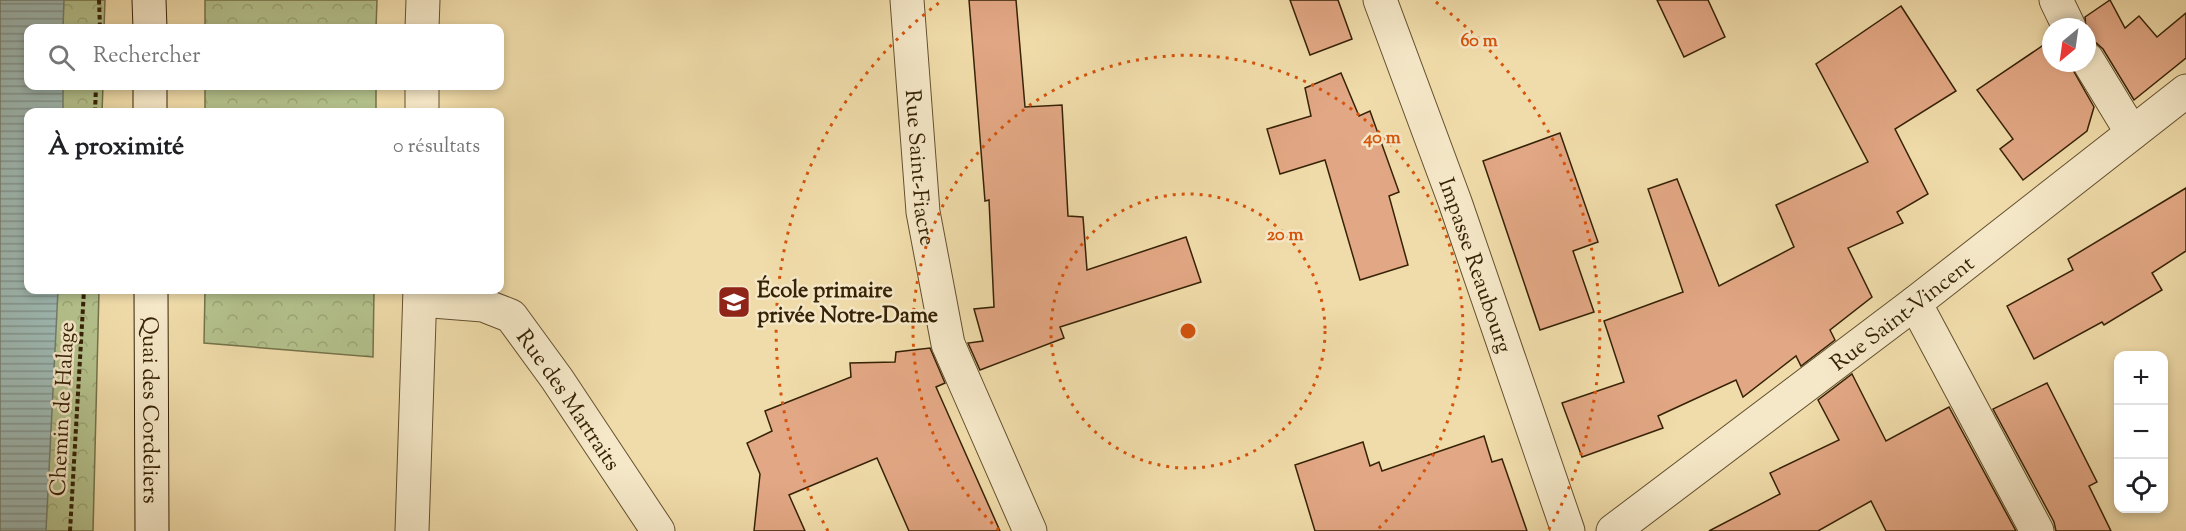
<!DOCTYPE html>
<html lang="fr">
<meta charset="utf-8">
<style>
body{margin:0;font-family:"Sorts Mill Goudy",serif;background:#f2f2f2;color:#202124}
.controls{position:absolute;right:18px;bottom:18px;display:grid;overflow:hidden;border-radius:12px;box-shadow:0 3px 9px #0003}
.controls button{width:54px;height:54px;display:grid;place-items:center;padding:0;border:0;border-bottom:2px solid #e0e0e0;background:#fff;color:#202124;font:30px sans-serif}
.compass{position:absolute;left:2042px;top:18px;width:54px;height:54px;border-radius:50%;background:#fff;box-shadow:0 3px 9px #0003;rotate:209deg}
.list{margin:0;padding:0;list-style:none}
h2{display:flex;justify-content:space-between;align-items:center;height:78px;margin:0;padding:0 24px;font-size:26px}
h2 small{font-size:20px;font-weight:400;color:#757577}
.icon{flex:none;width:33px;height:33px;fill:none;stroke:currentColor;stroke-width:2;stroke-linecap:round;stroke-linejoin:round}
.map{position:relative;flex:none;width:2186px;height:531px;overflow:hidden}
.search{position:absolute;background:#fff;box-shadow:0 3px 9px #0003;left:24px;top:24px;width:480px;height:66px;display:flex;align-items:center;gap:15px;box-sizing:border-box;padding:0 21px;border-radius:12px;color:#757577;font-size:22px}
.panel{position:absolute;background:#fff;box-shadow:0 3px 9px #0003;left:24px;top:108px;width:480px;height:186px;border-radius:12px}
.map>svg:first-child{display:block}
.forest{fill:url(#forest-crowns);stroke:#75724a;stroke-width:1.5}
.water{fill:url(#water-rules);stroke:#747d6e;stroke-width:1.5}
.building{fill:#e2a784;stroke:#362206;stroke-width:1.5}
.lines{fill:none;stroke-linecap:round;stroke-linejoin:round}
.minor-casing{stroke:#64502f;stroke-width:35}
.secondary-casing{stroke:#362206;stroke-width:35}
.path{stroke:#362206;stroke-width:4;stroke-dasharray:4.5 3;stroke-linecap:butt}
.minor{stroke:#f5e8c8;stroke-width:33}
.secondary{stroke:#f5e8c8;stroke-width:33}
.ring{fill:none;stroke:#d6540b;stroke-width:3;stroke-dasharray:3 6}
.labels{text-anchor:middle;stroke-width:5;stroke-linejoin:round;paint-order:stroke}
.street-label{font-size:22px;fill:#362206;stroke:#f5e8c8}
.poi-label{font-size:22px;font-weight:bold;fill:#362206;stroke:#f5e8c8;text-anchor:start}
.centre{fill:#d6540b;stroke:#f5e8c8;stroke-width:3}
.ring-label{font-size:18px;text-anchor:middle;font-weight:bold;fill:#d6540b;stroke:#f5e8c8;stroke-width:5;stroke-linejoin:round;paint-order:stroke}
</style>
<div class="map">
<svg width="2186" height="531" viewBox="0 0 2186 531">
<defs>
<pattern id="forest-crowns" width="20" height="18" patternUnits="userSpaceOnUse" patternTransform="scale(1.5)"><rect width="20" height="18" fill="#b4c28d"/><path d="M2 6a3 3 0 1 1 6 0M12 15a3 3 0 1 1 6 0" fill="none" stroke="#9ba678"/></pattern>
<pattern id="water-rules" width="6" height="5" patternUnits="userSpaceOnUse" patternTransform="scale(1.5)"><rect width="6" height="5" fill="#9eb9b3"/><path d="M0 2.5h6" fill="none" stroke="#829690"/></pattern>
</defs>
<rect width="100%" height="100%" fill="#f0dcaa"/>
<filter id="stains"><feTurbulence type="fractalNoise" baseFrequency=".00333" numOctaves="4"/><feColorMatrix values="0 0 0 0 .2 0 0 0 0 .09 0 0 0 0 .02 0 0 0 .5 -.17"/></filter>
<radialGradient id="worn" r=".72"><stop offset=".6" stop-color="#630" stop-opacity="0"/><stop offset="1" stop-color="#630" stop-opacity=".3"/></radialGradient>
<!-- forest -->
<g class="forest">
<path d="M29,0H105L104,28H29Z"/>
<path d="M205,0H377L376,28H205Z"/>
<path d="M28,86H103L102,112H28V290H99L93,531H15Z"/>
<rect x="205" y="86" width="171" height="26"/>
<path d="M205,290H374L373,357L204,343Z"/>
</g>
<!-- water -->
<path class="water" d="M0,0H64L63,28H28V86H63V112H28V290H58L46,531H0Z"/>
<!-- building -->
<g class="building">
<path d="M969,0H1016L1025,107L1062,105L1068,216L1083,217L1087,270L1186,237L1201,282L1060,327L1064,338L980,370L968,343L983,341L974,309L994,307L989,200L985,201Z"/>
<path d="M1290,0H1338L1352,39L1310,55Z"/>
<path d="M1657,0H1708L1725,37L1684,57Z"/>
<path d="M2110,0L2125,28L2139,16L2157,37L2186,13V58L2134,100L2103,49L2095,42L2087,40L2085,17Z"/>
<path d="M1901,6L1956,91L1895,129L1928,194L1897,212L1903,223L1848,248L1872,297L1830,330L1835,340L1801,366L1796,356L1743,397L1736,380L1658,416L1663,428L1582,457L1562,403L1624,382L1604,321L1683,292L1648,189L1677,179L1719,286L1794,247L1776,205L1868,162L1816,64Z"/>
<path d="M2051,40V63H2069L2094,107L2087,131L2023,180L2000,149L2013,139L1977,90Z"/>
<path d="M1341,73L1359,116L1370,111L1399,192L1389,196L1408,265L1360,280L1325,160L1280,174L1267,129L1311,116L1305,88Z"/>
<path d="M1560,133L1598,242L1573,251L1594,312L1540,330L1483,161Z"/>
<path d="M2186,188V251L2152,273L2162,290L2104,325L2102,322L2034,359L2007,306L2073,270L2068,259Z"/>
<path d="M930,348L945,383L936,387L1000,531H909L877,458L789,495L805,531H754L760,474L747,443L772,431L765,411L851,377L850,363L895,362L896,352Z"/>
<path d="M1852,374L1886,441L1949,407L2016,531H1886L1871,501L1818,531H1709L1780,494L1770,473L1839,440L1818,400Z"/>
<path d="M2047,383L2097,482L2089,486L2111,531H2056L2054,522L1993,409Z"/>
<path d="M1484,436L1492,462L1502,459L1527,531H1315L1295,465L1363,442L1370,466L1379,462L1382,471Z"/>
</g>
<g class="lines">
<!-- minor casing -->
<g class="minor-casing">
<g id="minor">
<path id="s1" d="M907,0L923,212L948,344L1030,531"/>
<path id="s2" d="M1380,0L1455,202L1568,531"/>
<path d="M2056,0L2069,27"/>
<path d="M422,28L423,0"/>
<path d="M2087,59L2132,133"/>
<path d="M422,112V86"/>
<path id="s3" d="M420,300L483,305L511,316L557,379L658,531"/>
<path d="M1915,303L2037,531"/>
<path d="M412,531L420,290"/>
<path id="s4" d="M1613,531L1915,303L2186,91"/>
</g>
</g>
<!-- secondary casing -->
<g class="secondary-casing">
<g id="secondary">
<path d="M149,0L150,28"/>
<path d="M150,86V112"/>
<path id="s5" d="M151,290L152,531"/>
</g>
</g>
<!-- path -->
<g class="path">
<path d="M99,0L100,28"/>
<path d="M95,112L96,86"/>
<path d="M70,531L84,290"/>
</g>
<!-- minor -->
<use href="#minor" class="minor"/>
<!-- secondary -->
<use href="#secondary" class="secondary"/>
</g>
<!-- distance rings -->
<g class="ring">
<circle cx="1188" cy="331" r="137"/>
<path d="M999 530A275 275 0 1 1 1377 530"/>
<path d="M828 531A412 412 0 0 1 940 2M1436 2A412 412 0 0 1 1548 531"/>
</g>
<!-- icons -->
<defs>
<g id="school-square" transform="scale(1.725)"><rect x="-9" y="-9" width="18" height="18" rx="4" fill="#8f2418" stroke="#f5e8c8"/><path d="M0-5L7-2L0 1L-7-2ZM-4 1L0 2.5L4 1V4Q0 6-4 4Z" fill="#fff"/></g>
</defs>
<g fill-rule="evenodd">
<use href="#school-square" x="734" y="302"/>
</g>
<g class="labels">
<!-- street labels -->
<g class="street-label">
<text dy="8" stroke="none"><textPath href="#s1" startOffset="168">Rue Saint-Fiacre</textPath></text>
<text dy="8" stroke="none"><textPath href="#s2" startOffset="282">Impasse Reaubourg</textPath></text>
<text dy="8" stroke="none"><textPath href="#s4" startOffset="362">Rue Saint-Vincent</textPath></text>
<text dy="8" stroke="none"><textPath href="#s3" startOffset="195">Rue des Martraits</textPath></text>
<text transform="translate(61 409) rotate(-87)" y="8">Chemin de Halage</text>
<text dy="8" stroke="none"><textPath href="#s5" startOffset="120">Quai des Cordeliers</textPath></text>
</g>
<!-- poi labels -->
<g class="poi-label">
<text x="757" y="297">École primaire<tspan x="757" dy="25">privée Notre-Dame</tspan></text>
</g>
</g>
<circle cx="1188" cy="331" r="9" class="centre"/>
<g class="ring-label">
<text x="1479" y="46">60 m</text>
<text x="1382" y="143">40 m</text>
<text x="1285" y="240">20 m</text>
</g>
<rect width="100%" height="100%" filter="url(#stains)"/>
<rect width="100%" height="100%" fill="url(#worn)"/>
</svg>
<div class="controls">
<button>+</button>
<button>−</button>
<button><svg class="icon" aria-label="locate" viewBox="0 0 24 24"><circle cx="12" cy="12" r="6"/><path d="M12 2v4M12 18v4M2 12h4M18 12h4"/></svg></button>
</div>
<svg class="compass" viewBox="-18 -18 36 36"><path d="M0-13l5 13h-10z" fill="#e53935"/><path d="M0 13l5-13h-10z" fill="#757577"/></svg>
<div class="search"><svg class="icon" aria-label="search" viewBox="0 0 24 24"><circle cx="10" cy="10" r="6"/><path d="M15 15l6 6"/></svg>Rechercher</div>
<section class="panel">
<h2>À proximité<small>0 résultats</small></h2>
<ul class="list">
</ul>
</section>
</div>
